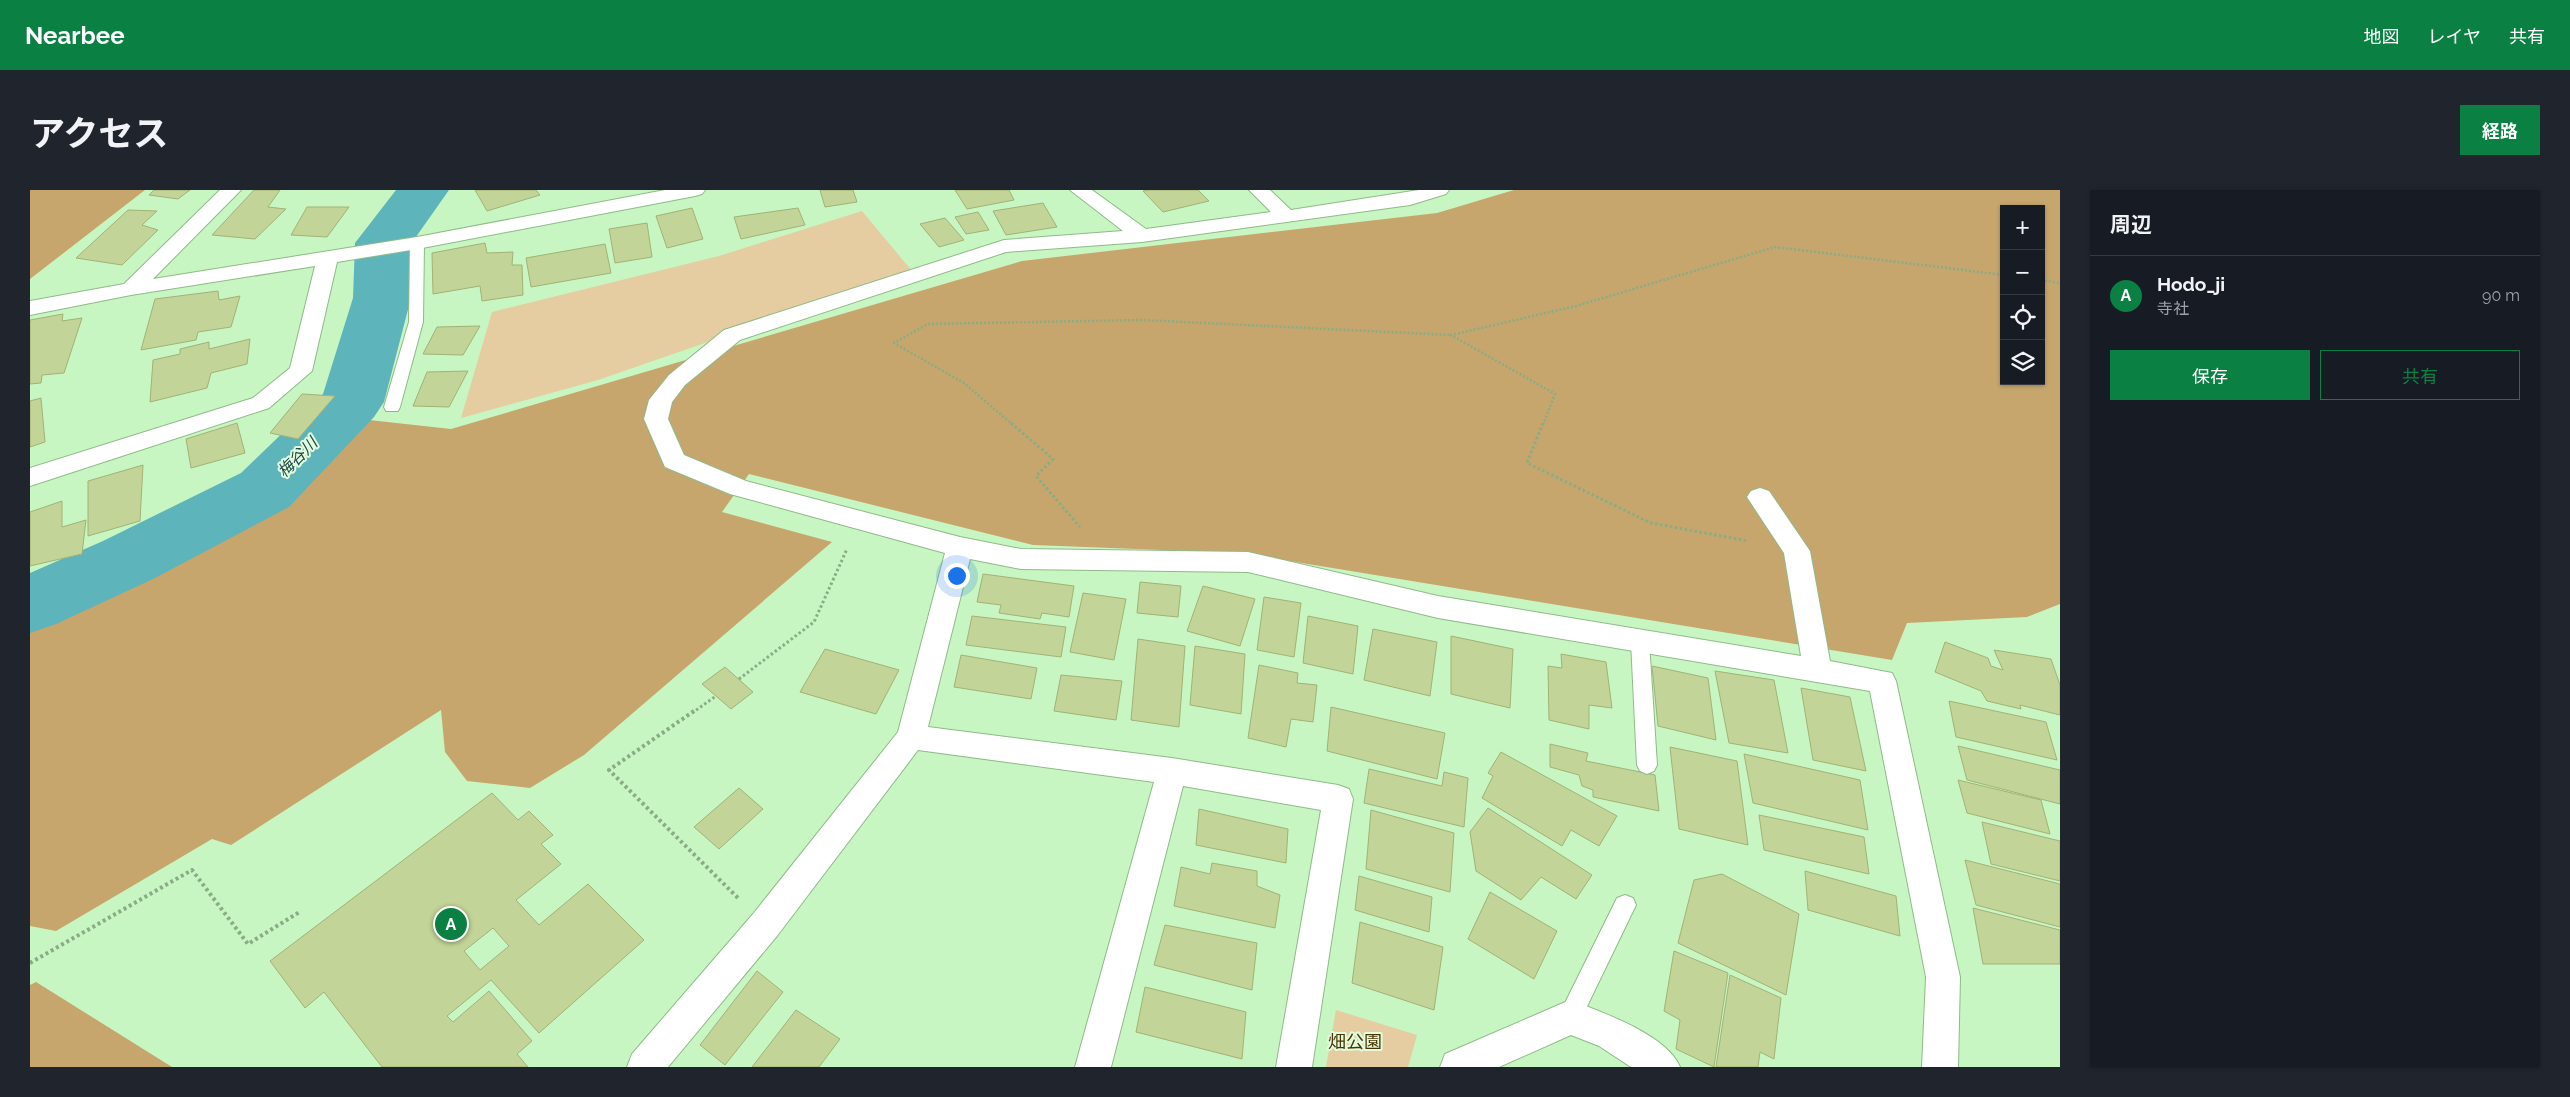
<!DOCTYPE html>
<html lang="ja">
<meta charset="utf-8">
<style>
body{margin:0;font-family:Raleway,"Noto Sans JP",sans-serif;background:#20242c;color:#f1f3f6}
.controls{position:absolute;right:15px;top:15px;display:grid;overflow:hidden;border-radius:0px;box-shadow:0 1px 4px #0004}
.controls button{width:45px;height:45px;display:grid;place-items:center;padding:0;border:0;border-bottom:1px solid #363941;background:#171b24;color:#f1f3f6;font:25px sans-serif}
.you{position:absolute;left:926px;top:385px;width:18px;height:18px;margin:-12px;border:4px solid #fff;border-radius:50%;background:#1a73e8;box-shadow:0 0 0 8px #1a73e833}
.badge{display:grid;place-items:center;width:32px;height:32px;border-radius:50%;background:#0b8043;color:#fff;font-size:16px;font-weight:700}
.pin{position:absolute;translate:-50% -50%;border:2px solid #fff;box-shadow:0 1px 5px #0006}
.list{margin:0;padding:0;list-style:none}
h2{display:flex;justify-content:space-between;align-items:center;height:65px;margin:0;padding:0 20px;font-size:21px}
h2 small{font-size:16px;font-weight:400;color:#9ea1a6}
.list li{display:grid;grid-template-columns:32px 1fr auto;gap:15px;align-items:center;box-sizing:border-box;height:80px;padding:0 20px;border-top:1px solid #363941}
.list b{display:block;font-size:19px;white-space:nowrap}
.list p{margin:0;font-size:16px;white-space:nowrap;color:#9ea1a6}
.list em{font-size:16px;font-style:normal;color:#9ea1a6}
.actions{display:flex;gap:10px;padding:15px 20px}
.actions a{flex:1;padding:11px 0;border:1px solid #0b8043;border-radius:0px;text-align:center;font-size:18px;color:#0b8043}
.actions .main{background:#0b8043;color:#fff}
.icon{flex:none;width:28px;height:28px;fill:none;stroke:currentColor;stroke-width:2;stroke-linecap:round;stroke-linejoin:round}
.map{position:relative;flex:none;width:2030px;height:877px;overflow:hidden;border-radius:0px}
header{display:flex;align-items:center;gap:30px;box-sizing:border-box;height:70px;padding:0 25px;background:#0b8043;color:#fff}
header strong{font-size:24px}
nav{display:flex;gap:28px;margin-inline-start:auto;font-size:18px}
.intro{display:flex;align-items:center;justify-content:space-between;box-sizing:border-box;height:120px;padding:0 30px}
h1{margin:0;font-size:35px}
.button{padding:12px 22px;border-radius:0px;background:#0b8043;color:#fff;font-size:18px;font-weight:700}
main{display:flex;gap:30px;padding:0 30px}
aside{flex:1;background:#171b24;border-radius:0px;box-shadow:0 1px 4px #0004}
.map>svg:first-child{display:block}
.green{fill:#e5cca1}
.forest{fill:#c6a66d;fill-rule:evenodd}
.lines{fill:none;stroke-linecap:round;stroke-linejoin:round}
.river{fill:#5db4ba;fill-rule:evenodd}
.building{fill:#c2d497;stroke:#a1b276;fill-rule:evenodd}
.lane-casing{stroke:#8eba88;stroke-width:2}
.street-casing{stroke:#8eba88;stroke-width:2}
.path-far2{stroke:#89ac85;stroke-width:2.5;stroke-dasharray:2 2;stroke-linecap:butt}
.path-far1{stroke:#89ac85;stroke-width:3;stroke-dasharray:2.5 2.5;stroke-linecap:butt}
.path{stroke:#89ac85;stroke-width:4;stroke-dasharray:3 3;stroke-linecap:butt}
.lane{fill:#fff;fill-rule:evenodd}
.street{fill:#fff;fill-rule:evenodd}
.labels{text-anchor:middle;stroke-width:4;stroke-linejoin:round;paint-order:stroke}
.water-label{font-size:16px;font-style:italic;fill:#1f474a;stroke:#e2fdde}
.near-park-label{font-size:18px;fill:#4b3503;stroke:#e2fdde}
</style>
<header>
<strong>Nearbee</strong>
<nav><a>地図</a><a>レイヤ</a><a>共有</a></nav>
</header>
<div class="intro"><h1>アクセス</h1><a class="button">経路</a></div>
<main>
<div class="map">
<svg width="2030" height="877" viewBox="0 0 2030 877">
<rect width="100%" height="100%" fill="#c8f6c2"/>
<!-- green -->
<g class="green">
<path d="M832,21L882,81L568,190L431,228L462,122L689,66Z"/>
<path d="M1306,820L1387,845L1378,877H1296Z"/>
</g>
<!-- forest -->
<g class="forest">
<path d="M0,0H115L0,89Z"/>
<path d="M1484,0H2030V414L1997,427L1877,433L1862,470L1211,363L1003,355L719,284L692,322L802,352L554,565L500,598L437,591L415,562L411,520L201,655L182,649L26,741L0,736V429L247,307L330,229L421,239L992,71L1407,23ZM1974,19H2011V191H1974Z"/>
<path d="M6,792L142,877H0V795Z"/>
</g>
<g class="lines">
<!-- river -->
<path class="river" d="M366,0H419L381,54V108L354,212L344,227L259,317L123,389L26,434L0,443V383L73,351L211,283L293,204L323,108L325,53Z"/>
</g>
<!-- building -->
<g class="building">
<path d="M124,0H160L148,9L119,5Z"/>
<path d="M224,0H250L238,17L256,19L225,49L182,45Z"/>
<path d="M445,0H506L510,5L457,21Z"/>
<path d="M790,0H823L827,12L795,17Z"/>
<path d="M925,0H979L984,10L937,19Z"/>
<path d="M1119,0H1168L1179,11L1133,22L1113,1Z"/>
<path d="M1013,13L1027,37L976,45L963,21Z"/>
<path d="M277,17H319L297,47L261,45Z"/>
<path d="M662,18L673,49L637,58L626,26Z"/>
<path d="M768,18L775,35L711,49L704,27Z"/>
<path d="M98,20L127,21L112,35L128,40L92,75L46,68Z"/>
<path d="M948,22L959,40L936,44L925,27Z"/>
<path d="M915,28L934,50L909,57L890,34Z"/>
<path d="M617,33L622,67L585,73L579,39Z"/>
<path d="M455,53L457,63L483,62L482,75H492L493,105L452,111L450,96L403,104L402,63Z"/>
<path d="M575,54L581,83L501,97L496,68Z"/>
<path d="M188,101L189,110L210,106L201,137L168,142L166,150L111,160L125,109Z"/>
<path d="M33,124L32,131L52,128L34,183L12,185L11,193L0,194V130Z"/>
<path d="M450,136L433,165L393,164L407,137Z"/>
<path d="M220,149L217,174L181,183L177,198L120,212L123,170L150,164V159L179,152V159Z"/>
<path d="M438,181L419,217L383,216L397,182Z"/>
<path d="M272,204L305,206L268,249L240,243Z"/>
<path d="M11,208L15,252L0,257V211Z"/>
<path d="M207,233L215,263L161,278L156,249Z"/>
<path d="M113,275L110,331L58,346V291Z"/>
<path d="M32,311V337L56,330L52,364L0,376V322Z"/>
<path d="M953,384L1044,396L1039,427L1012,423L1010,429L969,423L971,415L947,412Z"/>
<path d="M1110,392L1151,396L1148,427L1107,423Z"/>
<path d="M1173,396L1225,409L1210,456L1157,441Z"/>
<path d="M1053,403L1096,409L1084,470L1040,462Z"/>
<path d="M1234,407L1271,413L1264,467L1227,460Z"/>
<path d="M942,426L1036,437L1031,467L936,455Z"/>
<path d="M1278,426L1328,436L1323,484L1273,473Z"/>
<path d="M1343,439L1407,452L1400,506L1334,490Z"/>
<path d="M1421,446L1483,459L1480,518L1421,504Z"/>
<path d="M1108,449L1155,456L1149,537L1101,530Z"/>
<path d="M1915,452L1958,468L1961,476L1973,480L1964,460L2021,469L2030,495V525L1990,515L1991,519L1957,511L1951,501L1905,482Z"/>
<path d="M1165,456L1215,464L1211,524L1160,515Z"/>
<path d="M795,459L869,480L846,524L770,502Z"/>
<path d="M1531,464L1576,472L1582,518L1559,515V539L1519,530L1518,476L1532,478Z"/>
<path d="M931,465L1007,478L1001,509L924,497Z"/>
<path d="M1229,475L1268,483L1267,493L1287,495L1283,532L1261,529L1256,557L1218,548Z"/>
<path d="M1622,476L1678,488L1686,550L1628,536Z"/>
<path d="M695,477L723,502L701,519L672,494Z"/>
<path d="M1685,481L1744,490L1758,563L1699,553Z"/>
<path d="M1031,485L1092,491L1086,530L1024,521Z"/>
<path d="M1771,498L1820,507L1836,581L1783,570Z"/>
<path d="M1919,511L2016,532L2027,570L1926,547Z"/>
<path d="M1301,517L1415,543L1407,589L1297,561Z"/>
<path d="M1520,554L1558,563L1556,571L1625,585L1629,621L1563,607V600L1552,596L1549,585L1520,577Z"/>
<path d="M1928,556L2030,580V614L1937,590Z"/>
<path d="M1640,557L1707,571L1718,655L1649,639Z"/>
<path d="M1471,562L1587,626L1569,656L1541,640L1532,656L1452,608L1463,586L1458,583Z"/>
<path d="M1714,564L1830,590L1838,640L1723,613Z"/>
<path d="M1339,579L1412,596L1414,582L1438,588L1434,637L1334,613Z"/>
<path d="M1928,590L2011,610L2020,644L1937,623Z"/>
<path d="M709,598L733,619L689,659L664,637Z"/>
<path d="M462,603L488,630L499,621L523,645L511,654L531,674L486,710L509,735L558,694L614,750L509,843L461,790L417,826L423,832L459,801L502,851L487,864L498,877H352L294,802L275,818L240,771ZM463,738L479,756L450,780L434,761Z"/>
<path d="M1458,618L1562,685L1546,709L1511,687L1491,710L1446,681L1440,642Z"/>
<path d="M1169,619L1258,639L1256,673L1166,655Z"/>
<path d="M1341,620L1424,643L1420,702L1336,679Z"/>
<path d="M1729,625L1834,647L1839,684L1734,660Z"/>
<path d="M1952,632L2030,651V691L1961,674Z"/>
<path d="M1935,670L2030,694V737L1946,715Z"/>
<path d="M1182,673L1227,681V696L1250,705L1245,738L1144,716L1151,677L1180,684Z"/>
<path d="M1775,681L1866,706L1870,746L1778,720Z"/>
<path d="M1692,684L1769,724L1756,805L1648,753L1664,690Z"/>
<path d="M1329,686L1402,707L1399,742L1325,720Z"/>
<path d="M1460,702L1527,741L1504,789L1438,749Z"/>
<path d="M1943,718L2030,740V774H1953Z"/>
<path d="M1330,732L1413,757L1404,820L1322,793Z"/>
<path d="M1135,735L1227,753L1222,800L1124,775Z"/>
<path d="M1644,761L1698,783L1684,877L1646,859L1650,830L1634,821Z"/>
<path d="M727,781L753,802L695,875L670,855Z"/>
<path d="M1700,785L1751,808L1744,869L1730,862L1728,877H1686Z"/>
<path d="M1115,797L1216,822L1212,869L1106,842Z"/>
<path d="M766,820L810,849L789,877H722Z"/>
</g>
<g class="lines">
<!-- lane casing -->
<g class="lane-casing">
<g id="lane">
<path d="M387,49L394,53L393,132L370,217L368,221H356L354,217L379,132L380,53Z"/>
<path d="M1610,443L1617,446L1619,451L1627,575L1624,581L1617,584L1610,581L1607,575L1601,451L1603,446Z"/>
<path d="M1595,705L1603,708L1606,715L1548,835L1540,839L1532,835L1528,827L1532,819L1587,708Z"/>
</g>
</g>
<!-- street casing -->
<g class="street-casing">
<g id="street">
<path d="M190,0H211L123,89L387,47L635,0H675L672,4L665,6L387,59L307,72L282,181L239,218L0,296V278L223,208L260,178L285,76L101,105L0,125V111L94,94Z"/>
<path d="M1040,0H1062L1116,39L1241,22L1219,0H1240L1261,20L1389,0H1419L1416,4L1380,15L1112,52L976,62L710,150L655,195L642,212L638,229L654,265L716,291L930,347L991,359L1218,362L1408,406L1771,466L1754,363L1717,307L1721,301L1730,298L1739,301L1780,361L1800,471L1862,483L1866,491L1930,787L1928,877H1892L1896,787L1840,501L1408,428L1218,382L991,379L940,369L898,537L1142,568L1308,595L1319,599L1323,609L1282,877H1246L1291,620L1153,596L1081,877H1045L1124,592L888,560L747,746L638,877H597L602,864L723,724L868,542L915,363L700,304L635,277L614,229L619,210L639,185L694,140L974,50L1093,41Z"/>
<path d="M1540,810C1572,822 1637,845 1650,877H1601L1569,856L1541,845L1469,877H1410L1415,864Z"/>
</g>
</g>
<!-- path-far2 -->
<g class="path-far2">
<path d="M2011,90L2030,93"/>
<path d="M983,235L934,193L864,153L898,134L1112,130L1421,145"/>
<path d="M1513,235L1525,204L1421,145L1546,116L1745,57L1974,85"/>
</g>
<!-- path-far1 -->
<g class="path-far1">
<path d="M981,233L1023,269L1006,286L1050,337"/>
<path d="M1513,233L1497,273L1621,333L1718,351"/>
<path d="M709,489L784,432L817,359"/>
<path d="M662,523L686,506"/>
</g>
<!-- path -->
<g class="path">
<path d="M664,521L579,580L708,708"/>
<path d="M0,773L162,680L218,754L271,721"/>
</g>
<!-- lane -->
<use href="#lane" class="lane"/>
<!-- street -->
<use href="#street" class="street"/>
</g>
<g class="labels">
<!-- water labels -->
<g class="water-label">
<text transform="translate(267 267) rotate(-45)" y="6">梅谷川</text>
</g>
<!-- near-park labels -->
<g class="near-park-label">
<text x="1325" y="858">畑公園</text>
</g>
</g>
</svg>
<div class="controls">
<button>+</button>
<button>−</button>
<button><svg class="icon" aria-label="locate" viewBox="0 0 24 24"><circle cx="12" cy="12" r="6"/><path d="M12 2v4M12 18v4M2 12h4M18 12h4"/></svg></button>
<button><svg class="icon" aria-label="layers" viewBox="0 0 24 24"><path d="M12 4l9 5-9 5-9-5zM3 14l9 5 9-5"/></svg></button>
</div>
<div class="you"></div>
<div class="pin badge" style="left:421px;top:734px">A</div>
</div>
<aside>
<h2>周辺<small></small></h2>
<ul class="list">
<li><span class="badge">A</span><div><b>Hodo_ji</b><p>寺社</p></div><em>90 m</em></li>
</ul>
<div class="actions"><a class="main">保存</a><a>共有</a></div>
</aside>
</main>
